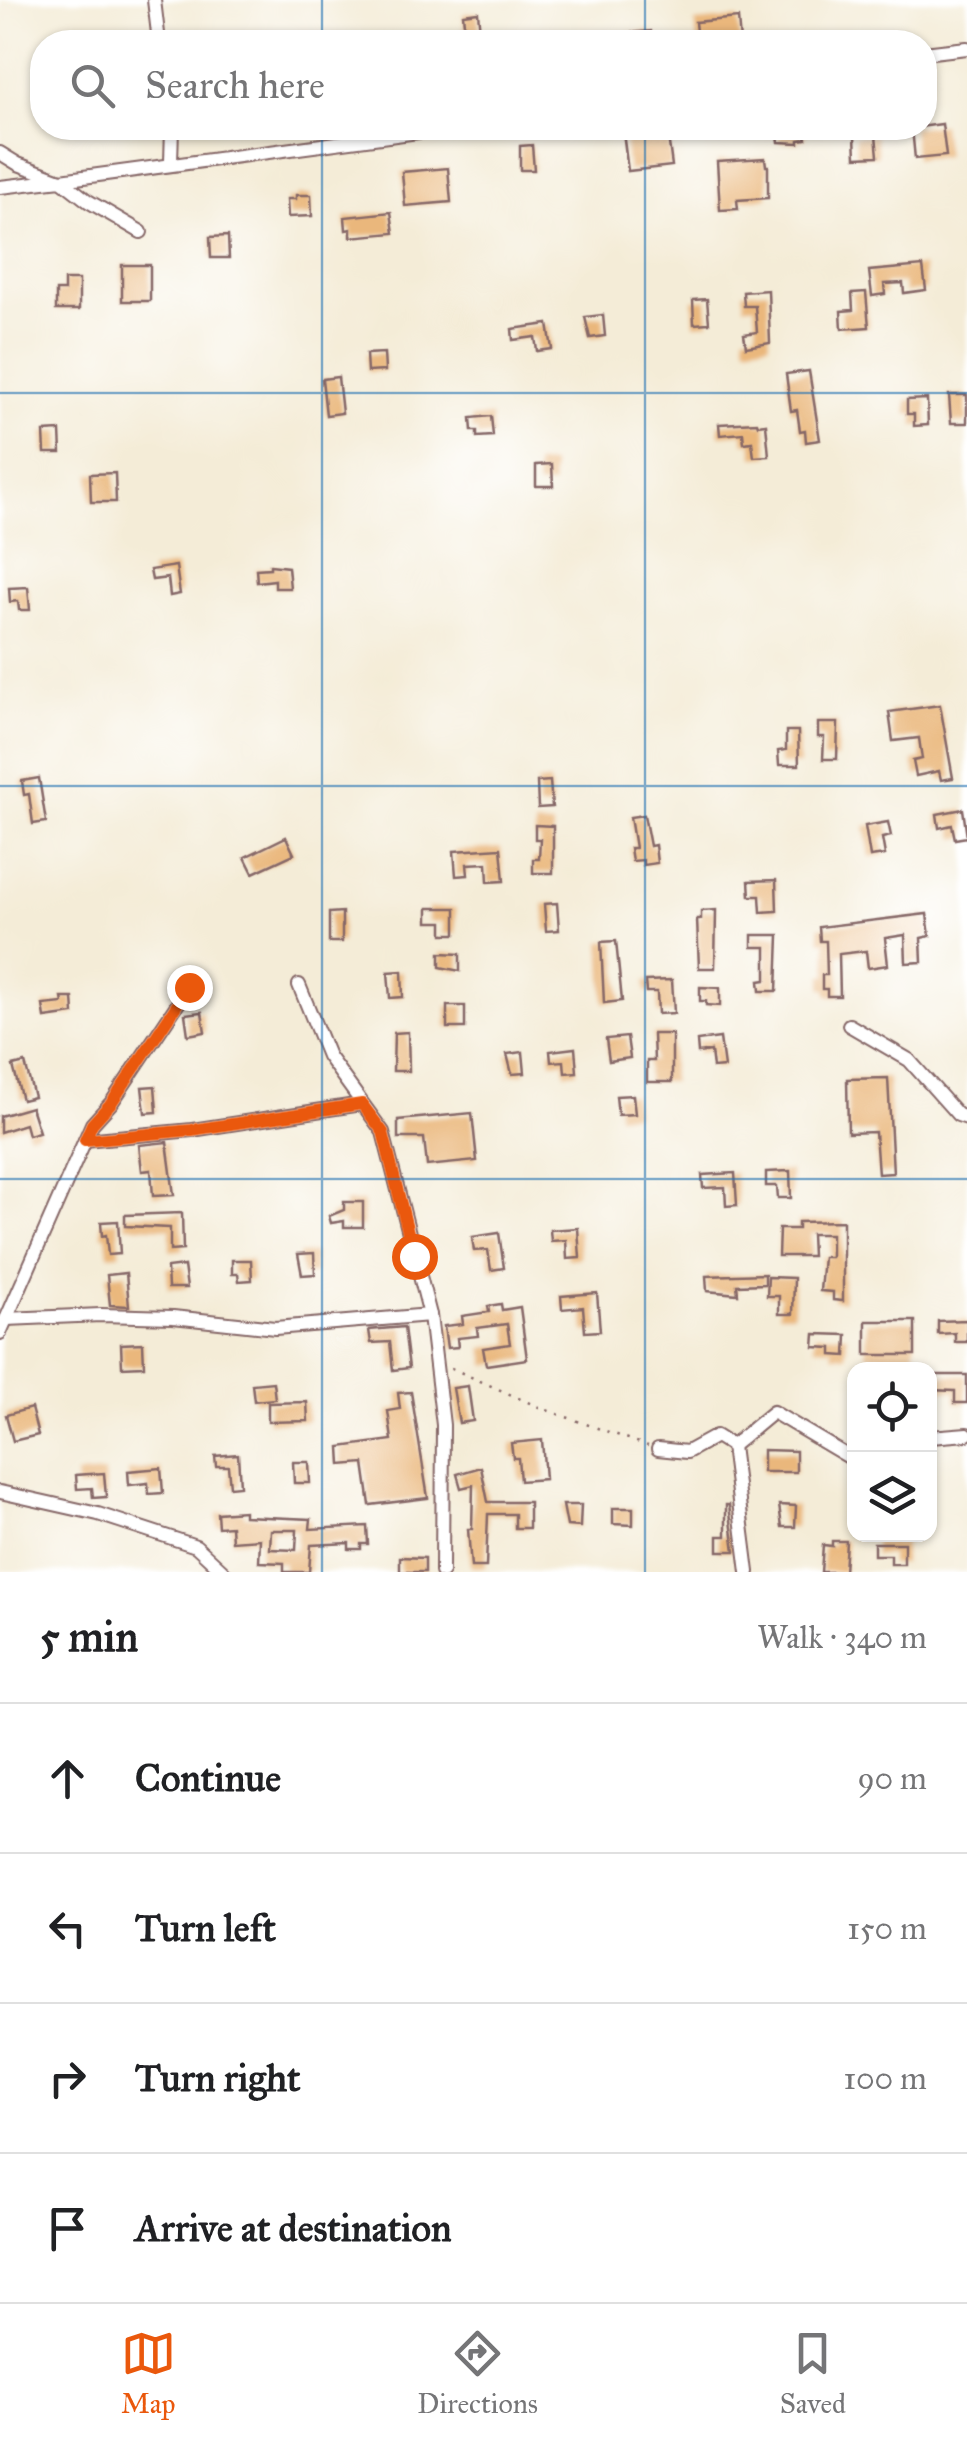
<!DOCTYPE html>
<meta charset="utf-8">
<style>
body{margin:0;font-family:"IM FELL Great Primer",serif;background:#f6f6f6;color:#202124}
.controls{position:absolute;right:30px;bottom:30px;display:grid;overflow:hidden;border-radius:20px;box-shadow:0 2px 8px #0004}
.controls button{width:90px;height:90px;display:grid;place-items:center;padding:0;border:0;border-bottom:2px solid #e0e0e0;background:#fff;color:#202124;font:50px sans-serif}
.stop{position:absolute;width:30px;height:30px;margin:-22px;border:8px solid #ea580c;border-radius:50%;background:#fff}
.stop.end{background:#ea580c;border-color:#fff;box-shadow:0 2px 10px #0008}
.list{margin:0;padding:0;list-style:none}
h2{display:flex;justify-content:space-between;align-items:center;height:130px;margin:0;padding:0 40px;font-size:42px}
h2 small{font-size:32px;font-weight:400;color:#757577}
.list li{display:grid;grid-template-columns:65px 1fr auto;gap:30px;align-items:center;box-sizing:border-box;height:150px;padding:0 40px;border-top:2px solid #e0e0e0}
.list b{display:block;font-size:38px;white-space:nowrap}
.list em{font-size:32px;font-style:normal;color:#757577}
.icon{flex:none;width:55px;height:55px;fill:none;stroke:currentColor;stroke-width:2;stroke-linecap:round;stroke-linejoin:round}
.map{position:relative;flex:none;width:967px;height:1572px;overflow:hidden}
.search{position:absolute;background:#fff;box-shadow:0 2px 8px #0004;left:30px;right:30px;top:30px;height:110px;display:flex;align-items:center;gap:25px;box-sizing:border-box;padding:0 35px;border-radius:40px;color:#757577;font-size:38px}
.sheet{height:730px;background:#fff}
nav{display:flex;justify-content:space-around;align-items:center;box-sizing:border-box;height:140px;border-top:2px solid #e0e0e0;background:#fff;font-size:28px;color:#757577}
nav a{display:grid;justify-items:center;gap:5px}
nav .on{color:#ea580c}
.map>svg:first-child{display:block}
.building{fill:#eab77b;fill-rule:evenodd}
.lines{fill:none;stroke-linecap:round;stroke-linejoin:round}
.minor-casing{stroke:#866767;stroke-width:16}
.path{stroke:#866767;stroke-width:2.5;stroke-dasharray:2.5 8;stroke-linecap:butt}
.minor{stroke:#fff;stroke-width:12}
.route{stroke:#ea580c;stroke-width:12}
.grid{fill:none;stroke:#1f6fb2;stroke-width:2.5;stroke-opacity:0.55}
</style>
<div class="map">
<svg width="967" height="1572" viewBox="0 0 967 1572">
<rect width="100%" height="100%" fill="#fff"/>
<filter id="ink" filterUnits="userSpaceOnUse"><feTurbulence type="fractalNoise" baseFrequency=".01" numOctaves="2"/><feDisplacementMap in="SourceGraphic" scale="20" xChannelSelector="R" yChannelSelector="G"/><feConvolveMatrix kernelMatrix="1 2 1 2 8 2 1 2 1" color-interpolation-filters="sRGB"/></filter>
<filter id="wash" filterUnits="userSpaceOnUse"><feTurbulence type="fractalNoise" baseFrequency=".0048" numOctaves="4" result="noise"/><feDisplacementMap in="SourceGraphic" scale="40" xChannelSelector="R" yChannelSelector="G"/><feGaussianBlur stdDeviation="2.25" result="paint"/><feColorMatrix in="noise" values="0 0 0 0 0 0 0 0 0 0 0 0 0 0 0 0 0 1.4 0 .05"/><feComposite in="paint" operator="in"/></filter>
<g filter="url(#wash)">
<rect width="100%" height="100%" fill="#f4ecd7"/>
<g id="blocks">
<!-- building -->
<g class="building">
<path d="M478,12L481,42H466L463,14Z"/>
<path d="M738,18L740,42H697L695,22Z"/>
<path d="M651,31L652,42H603V35Z"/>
<path d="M942,124L946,156L915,159L912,128Z"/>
<path d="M640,128H667L672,166L628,171L623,132Z"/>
<path d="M777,128H805L806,139L799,140V143L779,142Z"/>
<path d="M876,135L878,156L856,157L855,136Z"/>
<path d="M532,145L534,170H520V146Z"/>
<path d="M765,158L766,166H768V198L737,200L738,209L720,210L717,161Z"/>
<path d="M448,168L451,202L405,206L402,172Z"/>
<path d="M296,195H311L312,216L288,217L287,199H296Z"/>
<path d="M391,212L394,233L351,237V229L346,230L345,217Z"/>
<path d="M228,236L229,258H211L210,237Z"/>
<rect x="122" y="265" width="28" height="36"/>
<path d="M923,266L926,290L904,293L903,283L884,284L885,294L872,296L869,271Z"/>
<path d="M64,280H79V310H56V291H64Z"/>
<path d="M768,290L770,343L746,347L744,334L757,332L755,306H744L743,292Z"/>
<path d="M866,292L869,327L842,329L841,311L853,310L852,293Z"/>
<path d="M707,299L709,323L694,324L693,300Z"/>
<path d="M603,315L605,336L590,338L585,317Z"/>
<path d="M548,324L552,349L537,351L535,337L513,340L512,329Z"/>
<path d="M384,353L385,371L367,372L366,354Z"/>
<path d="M809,371L820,440L806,442L805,430L800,431L797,410L791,411L786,374Z"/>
<path d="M338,377L342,413L326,415L322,379Z"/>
<path d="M949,395H967V423H951Z"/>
<path d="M927,399L928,425L914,426V414H907V400Z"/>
<path d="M491,416L493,436L477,437V431H472L471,418Z"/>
<path d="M757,422L758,425L766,424L769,456L754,457L752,442L744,443L743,433L720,435L719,424Z"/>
<path d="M60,431L61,453H45L44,432Z"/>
<path d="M552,464L553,486H536V465Z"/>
<path d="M115,473L116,502H91L90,474Z"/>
<path d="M270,565L288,567L290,588H275V580L257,582L256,569L270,568Z"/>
<path d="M176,566L180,594L170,596L168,578L152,580L150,570Z"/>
<path d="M28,587L30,610H19L18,601L10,602L9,588Z"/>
<path d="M940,705L953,778L941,780L939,771L916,776L913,761L922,759L919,738L893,741L889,712Z"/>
<path d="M818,723H838L837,759H823L824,737H818Z"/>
<path d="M786,731H798L799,765H779L778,751L786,750Z"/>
<path d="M39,778L46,822L33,824L29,794L24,795L22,781Z"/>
<path d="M550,781L552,807L538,808L537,782Z"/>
<path d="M963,809L967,837L955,839L952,825L939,828L937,814Z"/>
<path d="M644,815L650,846L655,845L657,863L643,865V860L632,861L630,848H635L630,817Z"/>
<path d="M888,822L891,836L882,838L885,855L870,857L865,826Z"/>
<path d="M535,825L553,826V873H533V859H539L540,839H535Z"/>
<path d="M286,837L294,854L253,873L245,857Z"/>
<path d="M501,848L504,881L488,882L487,863L467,864L468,875L456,876L454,851Z"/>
<path d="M776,880L777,911L761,912L760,896H750L749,881Z"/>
<path d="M557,903L559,930L546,931L544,904Z"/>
<path d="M428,908H456V934H443V922H428Z"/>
<path d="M716,910L715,968H699L697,919H701V911Z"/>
<path d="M342,912V942H329V913Z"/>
<path d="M927,914L930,936L921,938L922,962L906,963L905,935L885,938L888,965L868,968L866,951L839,954L840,996H827V989H822V975H827L826,941H820L819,927Z"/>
<path d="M752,935H779L777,991H760L759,981L766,980V947H752Z"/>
<path d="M616,941L622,1001L604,1003L601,942Z"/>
<path d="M440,953L460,954V971L440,967Z"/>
<path d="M402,971L403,997L390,998L388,972Z"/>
<path d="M672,980L674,1013L658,1014L657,992H646L645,981Z"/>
<path d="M700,987L720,988V1006L706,1005V1001H700Z"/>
<path d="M62,998H73L74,1014L45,1018L43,1005L63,1003Z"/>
<rect x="447" y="1006" width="18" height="22"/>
<path d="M202,1012L205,1032L188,1035L185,1014Z"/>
<path d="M408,1032L409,1071H393L394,1033Z"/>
<path d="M653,1034H672V1082H647V1061H654Z"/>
<path d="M627,1037L630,1058L609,1061L606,1039Z"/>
<path d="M720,1038L724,1067L713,1068L711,1051L698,1053L697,1041Z"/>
<path d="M575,1048L577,1072L565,1073L564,1061L551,1062L550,1051Z"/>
<path d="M523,1052L525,1073L512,1074L507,1054Z"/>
<path d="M25,1063L34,1097L22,1100L13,1066Z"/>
<path d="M888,1078L893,1173L878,1174L875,1132L848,1133L847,1079Z"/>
<path d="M155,1086L157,1112L145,1113L142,1087Z"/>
<path d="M633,1095L635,1114L618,1115L616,1096Z"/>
<path d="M31,1107L39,1132L28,1135L25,1124L0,1132V1116Z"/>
<path d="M472,1113L477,1161L427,1166L424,1138H398V1120Z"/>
<path d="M167,1142L174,1195L153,1196L151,1170L142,1171L139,1145Z"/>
<path d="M790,1171L791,1198H778L777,1186H766V1172Z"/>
<path d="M735,1173L737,1205L726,1206L725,1187L703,1188L702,1175Z"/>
<path d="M344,1202H363V1227H344V1221L331,1223L329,1216L344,1210Z"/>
<path d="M182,1213L183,1250L170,1251V1228L125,1226V1215Z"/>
<path d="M118,1221L120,1254L108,1255L106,1235L102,1236L101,1222Z"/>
<path d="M843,1221V1301L833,1300V1292L820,1291L823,1257H831V1234H811L812,1256H778L779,1229H798V1222Z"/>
<path d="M578,1228L580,1258L567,1259L566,1240L551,1241L550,1230Z"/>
<path d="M499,1233L504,1268L491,1270L488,1250L474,1251L472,1237Z"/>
<path d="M314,1253L315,1274L302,1275L298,1254Z"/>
<path d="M232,1260H251L252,1280L239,1281L238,1274H232Z"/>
<path d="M184,1266L187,1288H168L167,1268Z"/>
<path d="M126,1273L129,1306L110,1305L107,1275Z"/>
<path d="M765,1274V1284L737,1285L738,1294L707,1291L706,1276Z"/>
<path d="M768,1277L794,1278L793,1314H779V1296H767Z"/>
<path d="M597,1293L600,1331L585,1332L583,1307L562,1309L561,1296Z"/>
<path d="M501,1304L502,1310L520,1307L527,1359L486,1365L483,1348L510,1344L507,1324L477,1328L478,1336L457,1338L458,1347L447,1348L444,1326L463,1324L462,1316L489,1312L488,1306Z"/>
<path d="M967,1320V1342H955V1333L938,1334V1321Z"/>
<rect x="866" y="1321" width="49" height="34"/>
<path d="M404,1327L409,1368L393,1370L390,1342L371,1343L369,1330Z"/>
<path d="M815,1334L847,1335L846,1356L832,1355V1348L814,1347Z"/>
<path d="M143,1343L144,1366L122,1367L121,1344Z"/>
<path d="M930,1375H967V1403H955V1391L930,1390Z"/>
<path d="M273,1382L275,1399L254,1401L252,1384Z"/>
<path d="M468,1386L473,1421L459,1423L453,1388Z"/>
<path d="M411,1392L428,1498L370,1505L364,1463L341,1465L340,1447L392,1440L388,1411L400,1409L398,1393Z"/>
<path d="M307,1402L308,1421L268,1422V1403Z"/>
<path d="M31,1408L38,1435L13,1441L6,1415Z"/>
<path d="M542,1440L545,1479L520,1481L518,1458H513L511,1443Z"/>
<path d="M763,1450L796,1451V1472H763Z"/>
<path d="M238,1454L240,1486L230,1487L228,1466H216L215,1456Z"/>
<path d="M293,1462H309L310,1483H294Z"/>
<path d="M481,1467L488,1502H529V1528H515V1514H488L486,1567H471L468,1529H472L473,1485L461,1488L457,1474Z"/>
<path d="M161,1468L163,1493L149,1494L148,1483L129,1485L128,1471Z"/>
<path d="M104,1473L106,1497L93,1498L92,1488L77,1489L76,1475Z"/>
<path d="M563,1505H581L580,1527L567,1526Z"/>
<path d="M726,1505H729L735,1551H718V1536H726Z"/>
<path d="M779,1505L796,1506L795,1527H782Z"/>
<path d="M613,1508H633V1525L613,1524Z"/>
<path d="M244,1511V1516L311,1519L310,1529L367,1526L368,1544H361V1549H349V1543L311,1545L309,1572H284V1563L259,1562L260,1539L232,1541L231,1526L218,1527L217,1513ZM271,1530H297L296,1550L270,1549Z"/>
<path d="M832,1541H846L844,1572H821L823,1545L832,1546Z"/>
<path d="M874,1543H904V1564H891V1555H874Z"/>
<path d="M400,1557L425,1558V1572H400Z"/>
</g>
</g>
</g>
<g filter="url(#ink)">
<use href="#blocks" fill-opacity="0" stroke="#866767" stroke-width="2.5"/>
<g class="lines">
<!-- minor casing -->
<g class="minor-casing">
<g id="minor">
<path d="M154,0L159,42"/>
<path d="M924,53L967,48"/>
<path d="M0,153L18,164L61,180L448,128"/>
<path d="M171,162L172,128"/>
<path d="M0,187L61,180L88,201L141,232"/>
<path d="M299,985L328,1056L383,1132L430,1315L443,1425L442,1572"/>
<path d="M849,1025L909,1060L958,1115L967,1118"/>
<path d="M85,1140L192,1130L362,1104"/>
<path d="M6,1319L101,1315L173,1317L275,1328L430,1315"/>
<path d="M0,1333L92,1124L112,1102L189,987"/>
<path d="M930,1437L967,1434"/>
<path d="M732,1446L773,1412L849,1457L854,1456"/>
<path d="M658,1449L687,1452L716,1436L732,1446L748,1572"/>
<path d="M0,1492L98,1514L196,1546L224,1572"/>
</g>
</g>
<!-- path -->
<path class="path" d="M451,1368L541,1408L648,1446"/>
<!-- minor -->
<use href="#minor" class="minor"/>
</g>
</g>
<g class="lines" filter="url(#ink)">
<!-- route -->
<path class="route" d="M189,987L112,1102L92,1124L85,1140L192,1130L362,1104L383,1132L414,1256"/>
</g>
<!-- grid -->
<path class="grid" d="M322,0V42M645,0V42M322,128V1572M645,128V1572M0,393H967M0,786H967M0,1179H967"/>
</svg>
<div class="controls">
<button><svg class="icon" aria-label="locate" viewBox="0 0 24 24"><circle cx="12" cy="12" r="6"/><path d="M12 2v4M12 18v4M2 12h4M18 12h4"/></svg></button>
<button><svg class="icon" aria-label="layers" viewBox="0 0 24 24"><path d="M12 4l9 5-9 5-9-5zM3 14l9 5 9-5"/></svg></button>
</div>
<div class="stop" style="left:414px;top:1256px"></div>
<div class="stop end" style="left:189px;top:987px"></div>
<div class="search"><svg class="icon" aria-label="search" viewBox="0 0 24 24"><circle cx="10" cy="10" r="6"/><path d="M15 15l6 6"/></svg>Search here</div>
</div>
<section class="sheet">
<h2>5 min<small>Walk · 340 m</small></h2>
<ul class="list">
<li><svg class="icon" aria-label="ahead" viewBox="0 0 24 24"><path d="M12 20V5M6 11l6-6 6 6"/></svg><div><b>Continue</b></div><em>90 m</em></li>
<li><svg class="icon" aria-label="left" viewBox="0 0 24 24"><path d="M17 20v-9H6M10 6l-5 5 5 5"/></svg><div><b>Turn left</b></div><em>150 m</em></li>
<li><svg class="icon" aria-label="right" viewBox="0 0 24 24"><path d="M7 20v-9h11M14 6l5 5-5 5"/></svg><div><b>Turn right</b></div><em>100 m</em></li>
<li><svg class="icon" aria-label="arrive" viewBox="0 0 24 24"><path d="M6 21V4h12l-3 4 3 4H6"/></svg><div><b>Arrive at destination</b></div></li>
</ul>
</section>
<nav>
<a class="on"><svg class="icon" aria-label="map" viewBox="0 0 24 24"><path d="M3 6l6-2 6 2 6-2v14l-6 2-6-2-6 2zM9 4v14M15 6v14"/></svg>Map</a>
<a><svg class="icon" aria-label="directions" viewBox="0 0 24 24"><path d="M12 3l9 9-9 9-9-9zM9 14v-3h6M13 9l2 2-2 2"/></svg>Directions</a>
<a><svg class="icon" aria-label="saved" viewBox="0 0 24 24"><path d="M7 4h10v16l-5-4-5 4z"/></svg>Saved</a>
</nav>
